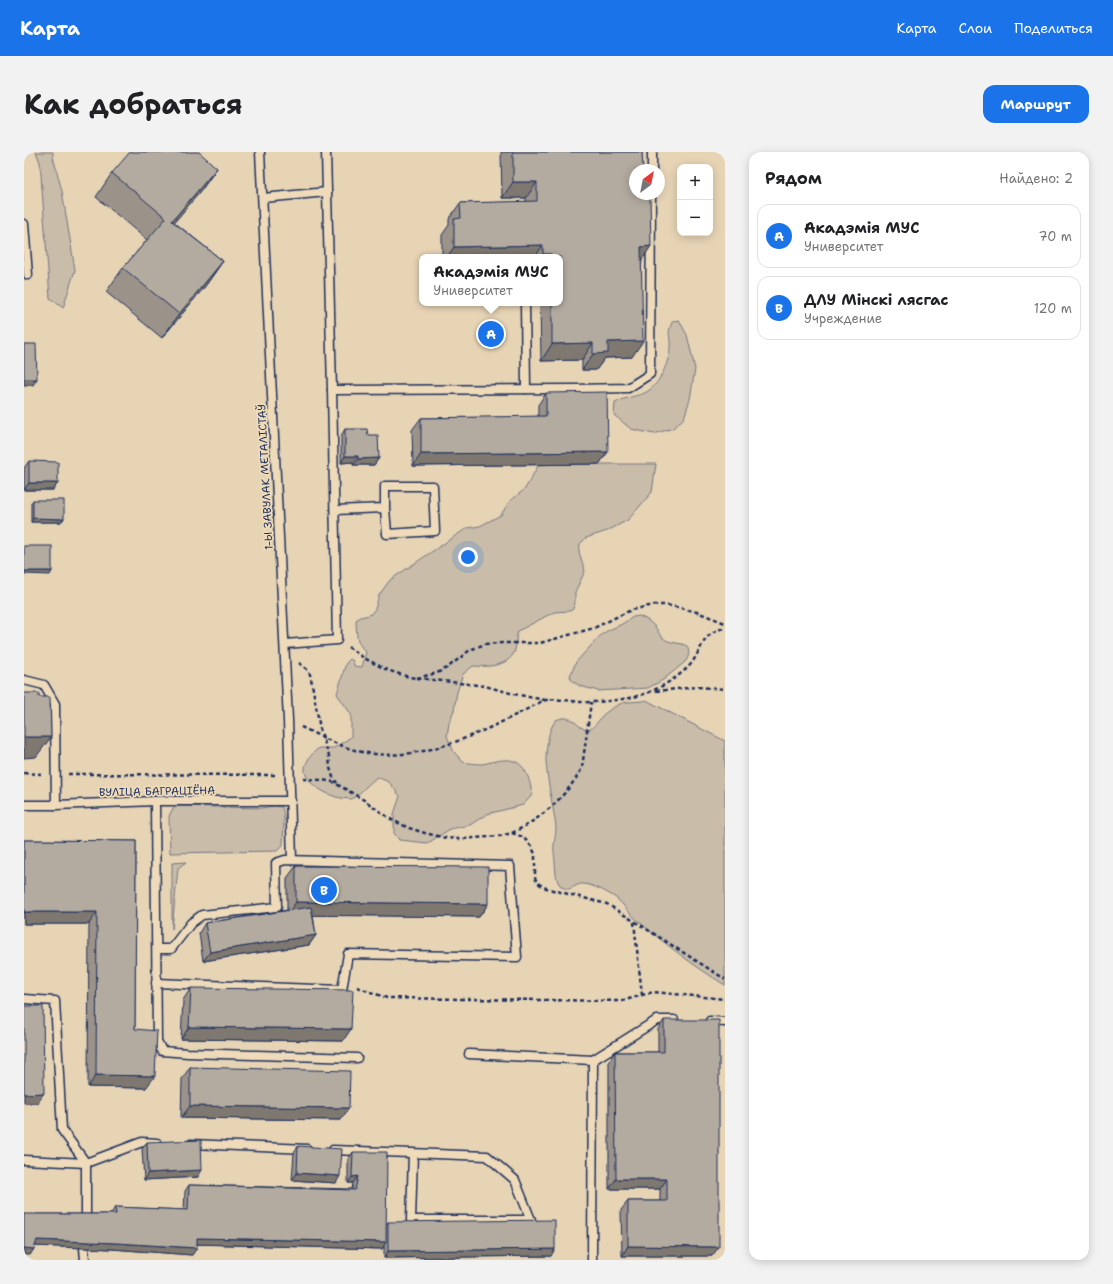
<!DOCTYPE html>
<html lang="ru">
<meta charset="utf-8">
<style>
body{margin:0;font-family:"Shantell Sans",sans-serif;background:#f2f2f2;color:#202124}
.controls{position:absolute;right:12px;top:12px;display:grid;overflow:hidden;border-radius:8px;box-shadow:0 2px 10px #0003}
.controls button{width:36px;height:36px;display:grid;place-items:center;padding:0;border:0;border-bottom:1px solid #e0e0e0;background:#fff;color:#202124;font:20px sans-serif}
.compass{position:absolute;left:605px;top:12px;width:36px;height:36px;border-radius:50%;background:#fff;box-shadow:0 2px 10px #0003;rotate:32deg}
.you{position:absolute;left:444px;top:405px;width:14px;height:14px;margin:-10px;border:3px solid #fff;border-radius:50%;background:#1a73e8;box-shadow:0 0 0 6px #1a73e833}
.badge{display:grid;place-items:center;width:26px;height:26px;border-radius:50%;background:#1a73e8;color:#fff;font-size:13px;font-weight:700}
.pin{position:absolute;translate:-50% -50%;border:2px solid #fff;box-shadow:0 1px 4px #0006}
.popup{position:absolute;left:395px;top:102px;width:144px;height:52px;box-sizing:border-box;display:grid;place-content:center;border-radius:8px;background:#fff;filter:drop-shadow(0 1px 3px #0005);font-size:13px;white-space:nowrap;color:#757577}
.popup b{font-size:15px;color:#202124}
.popup::after{content:'';position:absolute;left:50%;top:100%;margin-left:-8px;border:8px solid transparent;border-top-color:#fff}
.list{margin:0;padding:0;list-style:none}
h2{display:flex;justify-content:space-between;align-items:center;height:52px;margin:0;padding:0 16px;font-size:17px}
h2 small{font-size:13px;font-weight:400;color:#757577}
.list li{display:grid;grid-template-columns:26px 1fr auto;gap:12px;align-items:center;box-sizing:border-box;height:64px;margin:0 8px 8px;padding:0 8px;border:1px solid #e0e0e0;border-radius:12px}
.list b{display:block;font-size:15px;white-space:nowrap}
.list p{margin:0;font-size:13px;white-space:nowrap;color:#757577}
.list em{font-size:13px;font-style:normal;color:#757577}
.map{position:relative;flex:none;width:701px;height:1108px;overflow:hidden;border-radius:12px}
header{display:flex;align-items:center;gap:24px;box-sizing:border-box;height:56px;padding:0 20px;background:#1a73e8;color:#fff}
header strong{font-size:19px}
nav{display:flex;gap:22px;margin-inline-start:auto;font-size:14px}
.intro{display:flex;align-items:center;justify-content:space-between;box-sizing:border-box;height:96px;padding:0 24px}
h1{margin:0;font-size:28px}
.button{padding:10px 18px;border-radius:12px;background:#1a73e8;color:#fff;font-size:14px;font-weight:700}
main{display:flex;gap:24px;padding:0 24px}
aside{flex:1;background:#fff;border-radius:12px;box-shadow:0 2px 10px #0003}
.map>svg:first-child{display:block}
.green{fill:#c9bca9;stroke:#727684}
.lines{fill:none;stroke-linecap:round;stroke-linejoin:round}
.lane-casing{stroke:#1b2f5e;stroke-width:11}
.path{stroke:#1b2f5e;stroke-width:2.5;stroke-dasharray:4 3;stroke-linecap:butt}
.lane{stroke:#efdbb9;stroke-width:8}
.wall{fill:#9b938a;stroke:#1b2f5e}
.shaded-wall{fill:#7e7870;stroke:#1b2f5e}
.building{fill:#b4aba0;stroke:#1b2f5e}
.labels{text-anchor:middle;stroke-width:3.5;stroke-linejoin:round;paint-order:stroke}
.street-label{font-size:11px;fill:#1b2f5e;stroke:#efdbb9}
</style>
<header>
<strong>Карта</strong>
<nav><a>Карта</a><a>Слои</a><a>Поделиться</a></nav>
</header>
<div class="intro"><h1>Как добраться</h1><a class="button">Маршрут</a></div>
<main>
<div class="map">
<svg width="701" height="1108" viewBox="0 0 701 1108">
<rect width="100%" height="100%" fill="#e7d4b5"/>
<filter id="ink" filterUnits="userSpaceOnUse"><feTurbulence type="fractalNoise" baseFrequency=".025" numOctaves="2"/><feDisplacementMap in="SourceGraphic" scale="8" xChannelSelector="R" yChannelSelector="G"/><feConvolveMatrix kernelMatrix="1 2 1 2 8 2 1 2 1" color-interpolation-filters="sRGB"/></filter>
<g filter="url(#ink)">
<!-- green -->
<g class="green">
<path d="M12,0H29V5L38,39L51,118L39,156L26,146L16,10Z"/>
<path d="M655,168L663,183L671,217L666,247L660,266L649,276L630,282L607,277L590,263L591,251C600,246 608,245 618,242C634,237 645,211 646,196C647,184 642,181 649,169Z"/>
<path d="M515,312H632L628,340L604,368L583,379L562,386L556,392L555,400L561,419L551,440V451L549,457L546,459L530,460L494,479C491,486 493,495 490,501C482,515 463,515 449,514L439,522L433,540L430,558L425,571L423,584L430,600L439,610C445,611 452,612 458,612C465,611 472,608 480,608C501,606 506,627 508,643L499,653L463,662L446,673L426,677L404,691L375,688L370,681V662L376,644L365,630L353,625C344,632 337,641 328,647C323,647 317,646 312,645C298,640 272,627 284,608C287,603 291,599 295,596H310L327,585V562L313,542L322,511L326,507L329,509L330,514L338,515L342,500C331,490 333,482 332,468L336,465L346,463L351,457L355,443L366,428L443,376L456,374L477,363L485,350L501,337Z"/>
<path d="M615,464C621,466 627,470 631,475C634,478 635,483 639,486C646,492 656,490 663,494C666,500 665,505 661,510L639,528L624,536L574,539L556,534L548,529L546,524L552,510L576,484L583,479L598,472L609,465Z"/>
<path d="M622,548L701,589V833C670,814 641,792 613,768C605,762 600,752 592,746C585,741 568,732 559,732C551,731 546,742 537,734C531,729 532,718 531,711C531,705 529,698 530,693C531,684 533,677 531,668C528,649 523,628 522,608C522,596 524,577 532,568C551,560 551,577 565,578C571,574 574,570 578,564C582,560 588,556 594,553C602,548 613,551 622,548Z"/>
<path d="M154,654L237,656L250,654L258,655L260,663L259,693L253,699L146,701L145,664L148,658Z"/>
<path d="M162,710L154,716L148,777V711Z"/>
</g>
<g class="lines">
<!-- lane casing -->
<g class="lane-casing">
<g id="lane">
<path d="M236,0L264,568L268,708"/>
<path d="M302,0L308,238"/>
<path d="M628,18V0"/>
<path d="M239,46L303,40"/>
<path d="M0,72L4,123"/>
<path d="M501,151L502,237"/>
<path d="M311,358L361,356L363,382L411,379L409,334H361V356"/>
<path d="M261,492L313,488L308,238L551,237L604,236L626,222L627,42"/>
<path d="M0,528L20,533L31,552L32,653"/>
<path d="M131,649L133,889L138,899L164,901L333,906"/>
<path d="M0,653H32L131,649H267"/>
<path d="M132,831L318,838L324,802L493,805L486,714L261,708L252,711L253,755L178,763L167,771L147,797H133"/>
<path d="M0,847L31,849L38,978L62,1011V1069"/>
<path d="M686,869L701,870"/>
<path d="M445,902L569,908"/>
<path d="M167,992L283,997"/>
<path d="M309,998L463,1004L491,1028L507,1068H387L389,1001"/>
<path d="M0,1008L62,1011L118,990L133,991"/>
<path d="M60,1096L61,1108"/>
<path d="M568,1108L569,908L633,868H650"/>
</g>
</g>
<!-- path -->
<g class="path">
<path d="M324,495L340,506L363,518L385,525L461,534L490,542L521,548"/>
<path d="M275,511L285,519L287,526L296,577L305,604L306,616L309,625L313,631"/>
<path d="M393,526L413,521L423,516L446,498L461,492L478,491H516L570,476L607,458L630,453H642L657,456L673,460L701,471"/>
<path d="M632,539L673,535L701,537"/>
<path d="M277,575C300,586 326,600 351,602C390,606 430,592 465,576C480,569 494,562 509,554C513,552 518,549 522,548C530,546 547,549 556,550C576,551 613,547 630,538C643,532 657,523 667,512C678,497 679,480 701,476"/>
<path d="M0,621L17,622"/>
<path d="M44,622L251,623"/>
<path d="M279,627L299,628L309,630L340,648L368,668L385,676L401,681L422,686L438,687L476,684L488,681L499,685L508,695L511,702V725C512,732 520,735 525,737L583,752L701,827"/>
<path d="M488,681C517,667 543,644 558,616L567,550"/>
<path d="M610,770L618,843"/>
<path d="M333,835L363,846L598,849L629,840L701,847"/>
</g>
<!-- lane -->
<use href="#lane" class="lane"/>
</g>
<!-- wall -->
<g class="wall">
<path d="M477,0H618V108L608,205L581,206L572,218H558V208L517,209L516,151H536V105H418V83L425,73V67L436,51L502,50V46H478Z"/>
<path d="M193,16L176,40L150,70L199,109L182,133L138,186L82,140L99,116L123,88L72,45L88,21Z"/>
<path d="M522,241L584,300L575,312L389,314L388,278L397,266L514,265V253Z"/>
<path d="M321,277L344,283L355,306L350,313H329V310L317,311V284Z"/>
<path d="M5,309L34,331L29,338H0V316Z"/>
<path d="M9,348L40,367L37,370H7V351Z"/>
<path d="M0,688L112,689L111,877L122,936L64,935L65,772H0Z"/>
<path d="M272,714L464,752L455,765L289,763L292,783L285,793L179,809L175,781L181,771L263,758V726Z"/>
<path d="M167,836L319,889L157,887L159,848Z"/>
<path d="M640,868L688,1104H598L597,1058L604,1049H636V1037H585V909L591,900H634V877Z"/>
<path d="M166,915L317,968L157,966L158,927Z"/>
<path d="M123,990L174,1025L120,1028L118,997Z"/>
<path d="M274,994L312,1031L268,1028L270,1001Z"/>
<path d="M329,1000L362,1072L364,1070L527,1104L360,1106V1094L358,1097L173,1092L168,1103L88,1097L11,1094L6,1103L12,1062H87L91,1055L160,1058L161,1039L165,1033L328,1037L329,1031H324V1007Z"/>
</g>
<!-- shaded-wall -->
<g class="shaded-wall">
<path d="M193,16L176,40L131,93L148,69Z"/>
<path d="M489,30H513L502,46H478Z"/>
<path d="M519,93L511,105H423L430,95Z"/>
<path d="M627,94L616,111L617,95Z"/>
<path d="M519,102H527L524,105H517Z"/>
<path d="M199,109L182,133L138,186L155,162Z"/>
<path d="M619,189L608,205L581,206L572,218H558L569,202L584,190Z"/>
<path d="M569,191L558,208L517,209L528,192Z"/>
<path d="M0,227H13L9,233H0Z"/>
<path d="M584,300L575,312L389,314L397,302Z"/>
<path d="M321,304H334L329,310L317,311Z"/>
<path d="M355,306L350,313H329L334,307Z"/>
<path d="M5,331H34L29,338H0Z"/>
<path d="M9,366L40,367L37,370H7Z"/>
<path d="M0,419H28L26,423L0,422Z"/>
<path d="M0,585H27L12,605L0,606Z"/>
<path d="M272,750L464,752L455,765L263,763Z"/>
<path d="M0,760H73L65,772H0Z"/>
<path d="M292,783L285,793L179,809L186,800Z"/>
<path d="M165,875L327,877L319,889L157,887Z"/>
<path d="M72,923L131,924L122,936L64,935Z"/>
<path d="M20,941L13,951H0V942Z"/>
<path d="M166,954L325,956L317,968L157,966Z"/>
<path d="M178,1018L174,1025L120,1028L124,1021Z"/>
<path d="M273,1021L316,1024L312,1031L268,1028Z"/>
<path d="M334,1024L329,1031H324L328,1025Z"/>
<path d="M592,1027H643L636,1037H585Z"/>
<path d="M173,1086L362,1090L358,1097L169,1092Z"/>
<path d="M13,1088L92,1091L173,1096L168,1103L88,1097L8,1094Z"/>
<path d="M604,1094L695,1095L688,1104H598Z"/>
<path d="M0,1096L10,1097L6,1103H0Z"/>
<path d="M531,1097L527,1104L360,1106L364,1099Z"/>
</g>
<!-- building -->
<g class="building">
<path d="M106,0H175L193,16L148,69L199,109L155,162L99,116L142,66L88,21Z"/>
<path d="M489,0H618L619,18H611V42H619V45H626L627,94L617,95L619,189L584,190V201L569,202V191L528,192V151H536V105H527V102H519V93L430,95V67L437,66L436,51L513,49V30H489Z"/>
<path d="M0,192H12L13,227H0Z"/>
<path d="M583,240L584,300L397,302V266L522,264V241Z"/>
<path d="M321,277H343L344,283H354L355,306L334,307V304H321Z"/>
<path d="M5,309L34,310V331H5Z"/>
<path d="M9,348H40V367L9,366Z"/>
<rect x="0" y="394" width="28" height="25"/>
<path d="M0,541H15V545H26L27,585H0Z"/>
<path d="M0,688L112,689L111,877L133,879L131,924L72,923L73,760H0Z"/>
<path d="M272,714L464,715V752L272,750Z"/>
<path d="M287,755L292,783L186,800L181,771Z"/>
<path d="M167,836L329,838L327,877L165,875Z"/>
<path d="M0,854H19L20,941L0,942Z"/>
<path d="M640,868H695V1095L604,1094V1049H643V1027H592L591,900H640Z"/>
<path d="M166,915L326,919L325,956L166,954Z"/>
<path d="M177,988L178,1018L124,1021L123,990Z"/>
<path d="M274,994L318,997L316,1024L273,1021Z"/>
<path d="M329,1000H363L362,1090L173,1086V1096L92,1091L13,1088L10,1097L0,1096V1062H92L91,1055L164,1058L165,1033L331,1038L334,1024L328,1025Z"/>
<path d="M531,1068V1097L364,1099V1070Z"/>
</g>
</g>
<g class="labels">
<!-- street labels -->
<g class="street-label">
<text transform="translate(241 325) rotate(-93)" y="4">1-Ы ЗАВУЛАК МЕТАЛІСТАЎ</text>
<text transform="translate(133 639) rotate(-1)" y="4">ВУЛІЦА БАГРАЦІЁНА</text>
</g>
</g>
</svg>
<div class="controls">
<button>+</button>
<button>−</button>
</div>
<svg class="compass" viewBox="-18 -18 36 36"><path d="M0-13l5 13h-10z" fill="#e53935"/><path d="M0 13l5-13h-10z" fill="#757577"/></svg>
<div class="you"></div>
<div class="pin badge" style="left:467px;top:182px">A</div>
<div class="popup"><b>Акадэмія МУС</b>Университет</div>
<div class="pin badge" style="left:300px;top:738px">B</div>
</div>
<aside>
<h2>Рядом<small>Найдено: 2</small></h2>
<ul class="list">
<li><span class="badge">A</span><div><b>Акадэмія МУС</b><p>Университет</p></div><em>70 m</em></li>
<li><span class="badge">B</span><div><b>ДЛУ Мінскі лясгас</b><p>Учреждение</p></div><em>120 m</em></li>
</ul>
</aside>
</main>
